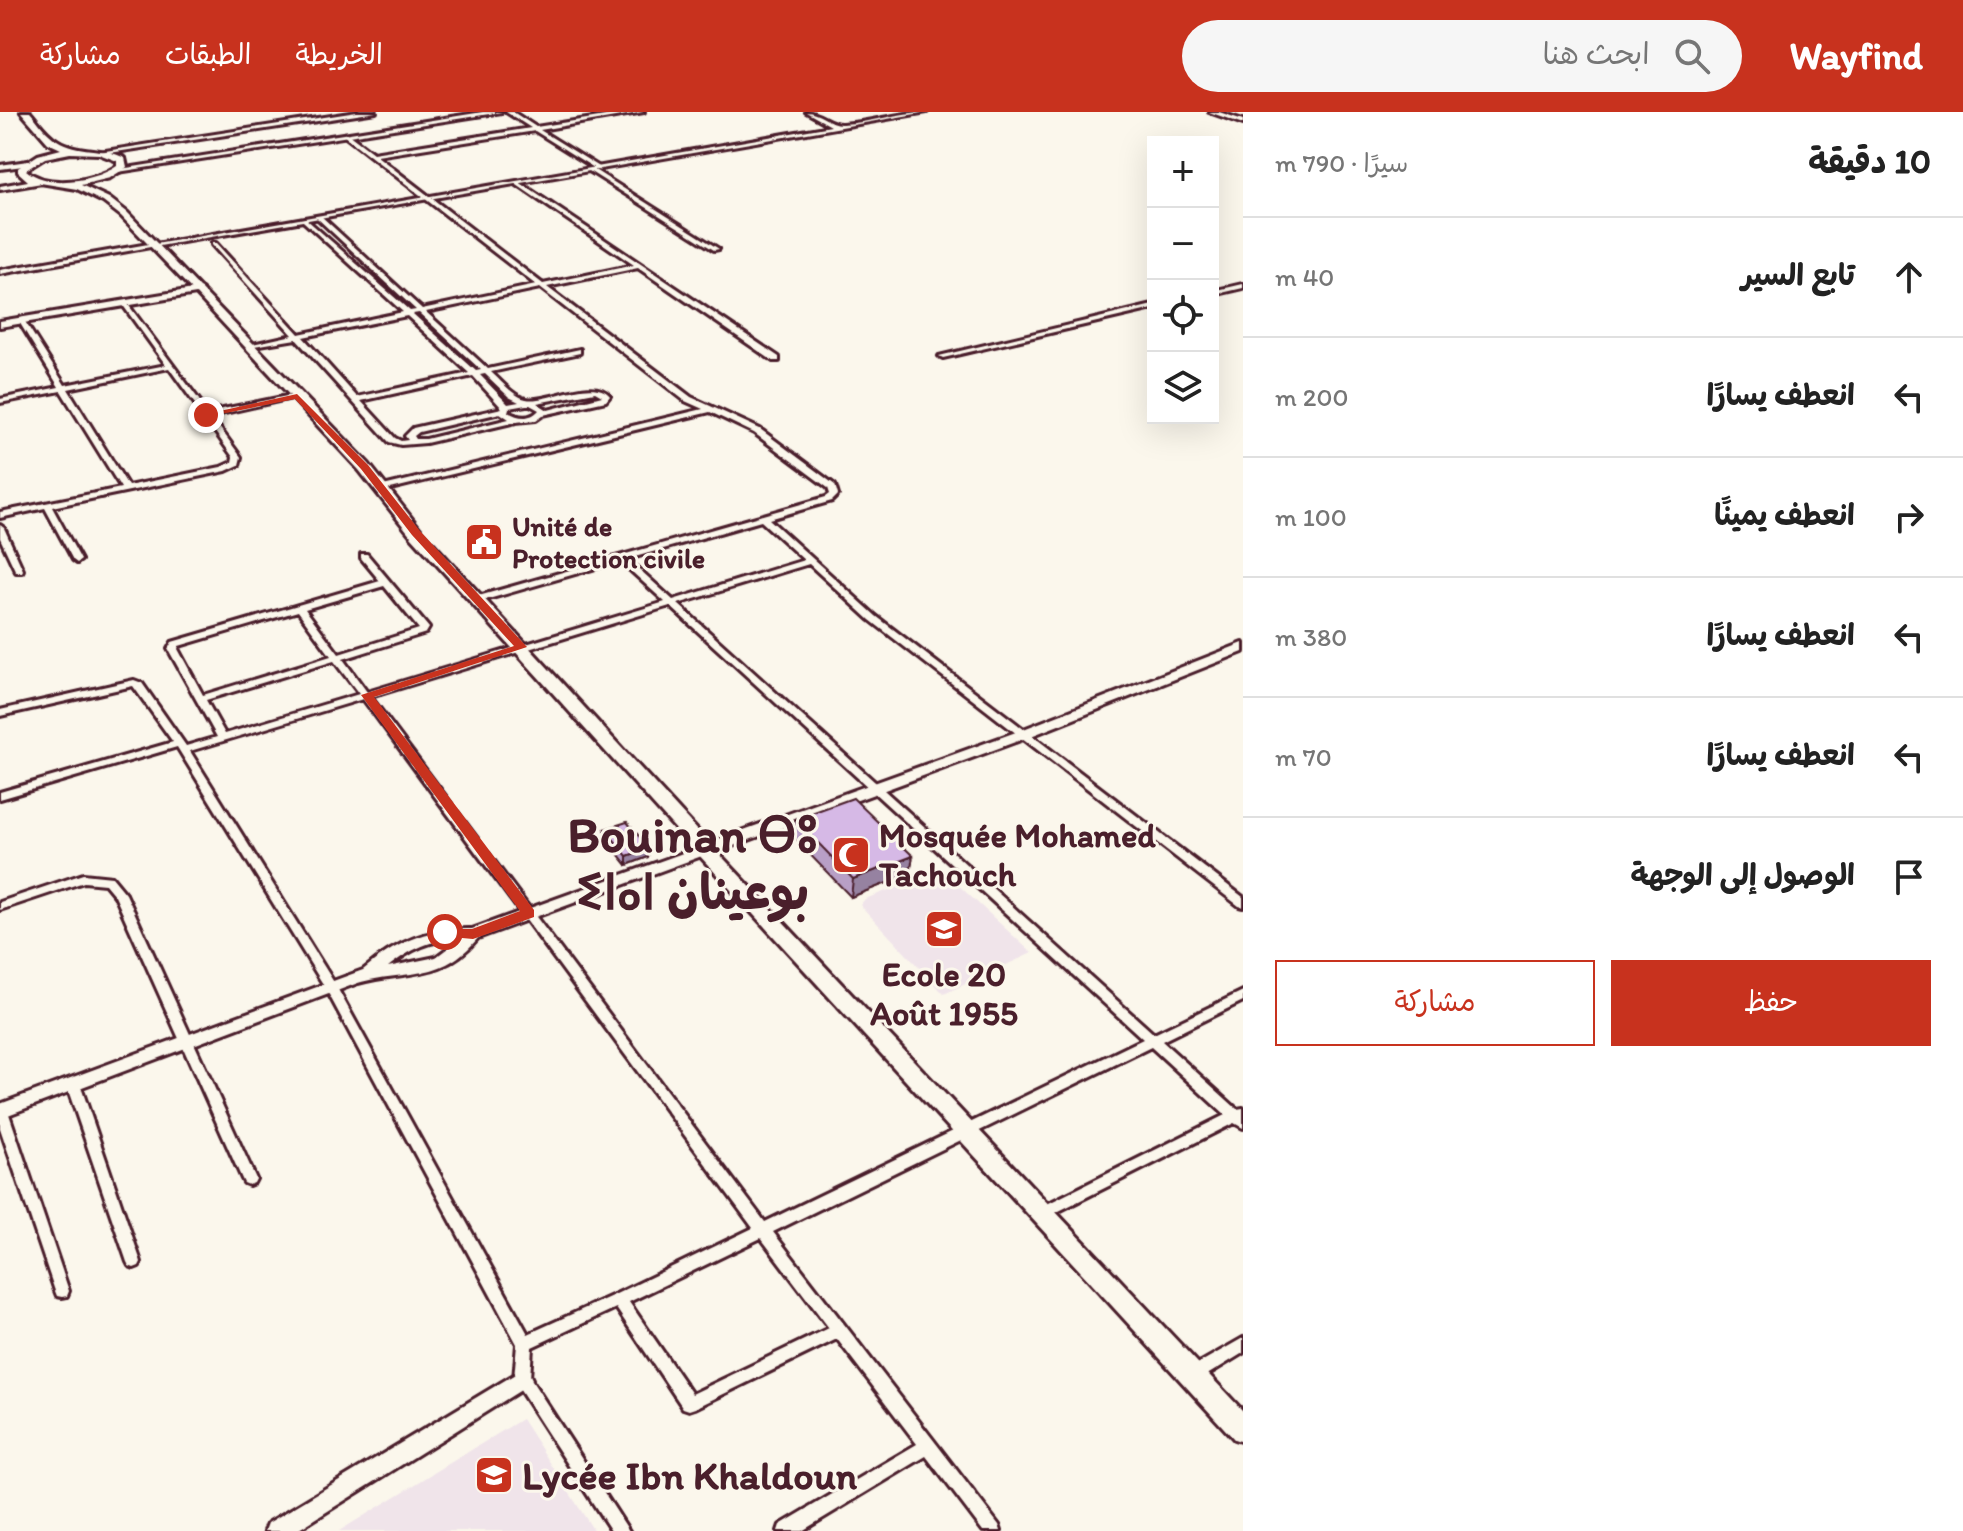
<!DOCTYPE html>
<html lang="ar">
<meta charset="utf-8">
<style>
body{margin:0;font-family:Itim,"Playpen Sans Arabic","Noto Sans Tifinagh",sans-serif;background:#f6f6f6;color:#222;direction:rtl}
.controls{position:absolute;right:24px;top:24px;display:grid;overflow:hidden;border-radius:0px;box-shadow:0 8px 32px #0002}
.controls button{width:72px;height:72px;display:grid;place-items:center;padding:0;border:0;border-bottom:2px solid #e0e0e0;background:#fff;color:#222;font:40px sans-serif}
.stop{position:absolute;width:24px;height:24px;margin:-18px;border:6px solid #c8321e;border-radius:50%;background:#fff}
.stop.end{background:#c8321e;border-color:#fff;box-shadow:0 2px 8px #0008}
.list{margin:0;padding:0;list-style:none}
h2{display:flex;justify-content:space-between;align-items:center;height:104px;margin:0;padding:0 32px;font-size:34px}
h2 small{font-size:26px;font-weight:400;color:#767676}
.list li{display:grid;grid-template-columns:52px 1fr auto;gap:24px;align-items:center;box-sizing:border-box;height:120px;padding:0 32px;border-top:2px solid #e0e0e0}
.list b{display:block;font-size:30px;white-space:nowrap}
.list em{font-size:26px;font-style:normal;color:#767676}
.actions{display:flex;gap:16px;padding:24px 32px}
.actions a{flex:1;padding:18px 0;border:2px solid #c8321e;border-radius:0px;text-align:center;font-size:28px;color:#c8321e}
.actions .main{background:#c8321e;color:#fff}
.icon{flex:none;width:44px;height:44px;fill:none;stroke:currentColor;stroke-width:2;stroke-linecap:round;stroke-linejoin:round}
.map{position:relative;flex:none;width:1243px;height:1419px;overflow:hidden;direction:ltr}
header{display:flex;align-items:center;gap:48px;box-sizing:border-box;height:112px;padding:0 40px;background:#c8321e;color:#fff}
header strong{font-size:38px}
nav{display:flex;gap:44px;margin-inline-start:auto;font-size:28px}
.search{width:560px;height:72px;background:#f6f6f6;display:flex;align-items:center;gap:20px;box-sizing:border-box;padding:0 28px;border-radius:44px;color:#767676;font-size:30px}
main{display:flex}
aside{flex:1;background:#fff}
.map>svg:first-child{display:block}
.built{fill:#f0e4ea}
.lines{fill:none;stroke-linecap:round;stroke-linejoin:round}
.minor-casing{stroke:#4a1f2b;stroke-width:6}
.tertiary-casing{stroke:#4a1f2b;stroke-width:6}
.secondary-casing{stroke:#4a1f2b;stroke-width:6}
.primary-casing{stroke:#4a1f2b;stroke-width:6}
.minor{fill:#fbf7ec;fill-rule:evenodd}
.tertiary{fill:#fbf7ec;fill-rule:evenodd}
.secondary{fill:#fbf7ec;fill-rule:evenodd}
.primary{fill:#fbf7ec;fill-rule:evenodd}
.wall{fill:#b89fc6;stroke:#4a1f2b;stroke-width:2}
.shaded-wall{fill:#9682a1;stroke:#4a1f2b;stroke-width:2}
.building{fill:#d6b9e6;stroke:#4a1f2b;stroke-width:2}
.route{fill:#c8321e}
.labels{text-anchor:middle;stroke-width:6;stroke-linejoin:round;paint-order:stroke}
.far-poi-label{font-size:28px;font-weight:bold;fill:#4a1f2b;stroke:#fbf7ec;text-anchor:start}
.poi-label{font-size:34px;font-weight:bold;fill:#4a1f2b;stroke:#fbf7ec;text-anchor:start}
.near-poi-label{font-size:40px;font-weight:bold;fill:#4a1f2b;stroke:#fbf7ec;text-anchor:start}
.town-label{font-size:50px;font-weight:bold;fill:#4a1f2b;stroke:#fbf7ec}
</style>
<header>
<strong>Wayfind</strong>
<div class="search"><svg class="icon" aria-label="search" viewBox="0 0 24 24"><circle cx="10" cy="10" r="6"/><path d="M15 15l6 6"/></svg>ابحث هنا</div>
<nav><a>الخريطة</a><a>الطبقات</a><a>مشاركة</a></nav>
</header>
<main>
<aside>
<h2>10 دقيقة<small>سيرًا · 790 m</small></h2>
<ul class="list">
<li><svg class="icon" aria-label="ahead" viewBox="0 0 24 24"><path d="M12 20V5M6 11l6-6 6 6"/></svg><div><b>تابع السير</b></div><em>40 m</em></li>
<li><svg class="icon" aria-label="left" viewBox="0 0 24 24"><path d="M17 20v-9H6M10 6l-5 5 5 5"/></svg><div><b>انعطف يسارًا</b></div><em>200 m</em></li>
<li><svg class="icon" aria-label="right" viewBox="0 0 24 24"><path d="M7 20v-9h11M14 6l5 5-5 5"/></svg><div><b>انعطف يمينًا</b></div><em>100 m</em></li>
<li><svg class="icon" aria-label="left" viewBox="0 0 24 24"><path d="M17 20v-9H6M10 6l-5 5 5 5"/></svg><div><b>انعطف يسارًا</b></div><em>380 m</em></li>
<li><svg class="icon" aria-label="left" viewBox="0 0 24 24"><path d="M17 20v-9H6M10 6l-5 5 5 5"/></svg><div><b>انعطف يسارًا</b></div><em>70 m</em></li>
<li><svg class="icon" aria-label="arrive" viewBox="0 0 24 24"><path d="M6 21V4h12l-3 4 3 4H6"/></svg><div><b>الوصول إلى الوجهة</b></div></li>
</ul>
<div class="actions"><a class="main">حفظ</a><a>مشاركة</a></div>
</aside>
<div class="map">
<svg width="1243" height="1419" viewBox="0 0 1243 1419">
<rect width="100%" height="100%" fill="#fbf7ec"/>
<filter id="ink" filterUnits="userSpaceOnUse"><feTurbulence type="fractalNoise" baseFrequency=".0125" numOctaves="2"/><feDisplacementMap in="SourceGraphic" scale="16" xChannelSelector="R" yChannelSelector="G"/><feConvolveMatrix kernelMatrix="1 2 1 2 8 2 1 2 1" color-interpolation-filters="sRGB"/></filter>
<g filter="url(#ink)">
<!-- built -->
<g class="built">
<path d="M942,758L1032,841L944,882L860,793L865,787Z"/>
<path d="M522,1307L594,1419H339Z"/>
</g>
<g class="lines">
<!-- minor casing -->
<g class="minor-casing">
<g id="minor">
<path d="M506,0H513L536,15L631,0H644L540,18L601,56L599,59L535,19L377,44L543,172L634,153L514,71L519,70L779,245V249H773L638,156L547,175L691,285L760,317L835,373L838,383L832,389L769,407L876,504L1243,785V795L1239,794L870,508L809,452L678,492L1154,922L1243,879V889L1162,929L1237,997L1243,996V1016L1234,1011L1047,1105L1042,1107L1037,1105L1035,1101L1037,1097L1225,1003L1151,935L773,1120L999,1413L1001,1419H983L926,1344L802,1419H778L780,1413L917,1332L837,1227L695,1296L689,1298L683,1296L616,1196L532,1235L530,1266L629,1419H611L516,1272L514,1267L517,1232L326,877L177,635L0,687V680L173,630L133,574L0,604V598L134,568L142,571L186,634L217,625L168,537L172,530L380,469L361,446V442H367L429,516L426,521L343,547L367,580L665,490L620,449L478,490L475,489V485L826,385L830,382L828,376L754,321L710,300L382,379H379V375L703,297L685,289L540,176L426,200L488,257L580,237V241L491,260C501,269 513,284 526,287C547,292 593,263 610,284L606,289L543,303L536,308L516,310L426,331L401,333L389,330L296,227L248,235V233L293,223L212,133V131H216L299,222L403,200L303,109L302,108L305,106L410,199L416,198L317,106V104H321L422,197L536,173L343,23L348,22L373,41L531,16ZM419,201L481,258L476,259L413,202ZM407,204L469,261L357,285L303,225ZM485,262L509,285L519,290L508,292L480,263ZM473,264L502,296L413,316L405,324L408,328L401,329L395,326L361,289ZM595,280L602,284L548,298L537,291ZM526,293H530L539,298C530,308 519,306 508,300L509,296ZM500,301L509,307L426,327H416L414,324L419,320ZM761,409L804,448L673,488L628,447ZM384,474L419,517L339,542L305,497ZM670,494L1143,927L765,1110L371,585ZM298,499L331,544L203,583L178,537L179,534ZM334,549L359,582L225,622L206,588ZM363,587L753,1116L614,1183L528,1222L335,872L190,639ZM761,1126L829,1216L692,1282L629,1190Z"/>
<path d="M589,57H593L719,137L714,138L589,59Z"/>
<path d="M154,131L156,132V134L0,162V158Z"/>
<path d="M1243,172V176L1213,183V179Z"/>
<path d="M125,190L127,191L208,300L297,282L301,284L211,304L241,345L239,353L226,359L52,395L81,448L77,451L73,448L45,396L0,406V400L121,376L61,279L0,291V287L59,275L18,208L21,206L24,208L65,273L166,253L122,192ZM169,256L233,345L232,350L221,355L128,374L68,277Z"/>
<path d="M1153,193V197L943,246L939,244Z"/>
<path d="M0,413L4,416L23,458L22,460H16L15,458L0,426Z"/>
<path d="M83,762L112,765L126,782L256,1067L254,1071L249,1073L244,1071L242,1067L115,784L105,772L84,770L0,798V790Z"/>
<path d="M73,967L78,968L80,972L141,1150L139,1154L134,1156L129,1154L127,1150L66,972L68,968Z"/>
<path d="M0,994L6,995L8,999L69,1179L67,1184L62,1185L57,1184L55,1179L0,1016Z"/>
<path d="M1243,1226V1241L1199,1268L1193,1270L1187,1268L1185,1263L1187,1258Z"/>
</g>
</g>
<!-- tertiary casing -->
<g class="tertiary-casing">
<g id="tertiary">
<path d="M806,0C819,0 830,13 842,12C871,11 898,0 927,0L154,135L150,133L831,14Z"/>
<path d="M1209,0H1219L1243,8V12Z"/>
<path d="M199,176L202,177V181L0,215V209Z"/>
<path d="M705,733L712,738L710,741L478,826C441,871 406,857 358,871L0,1006V992L363,858C396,830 428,816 472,817ZM460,827L436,845L388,855C411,837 431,827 460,827Z"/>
<path d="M522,1258L529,1261L532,1267L529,1273L296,1419H265L268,1411Z"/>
</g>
</g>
<!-- secondary casing -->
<g class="secondary-casing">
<g id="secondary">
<path d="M357,0H376L103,42L99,40Z"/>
<path d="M483,0H502L118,60L114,58Z"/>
<path d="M28,49L31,53L0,57V53Z"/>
<path d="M39,67L42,71L0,78V74Z"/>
<path d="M1243,531V540L1026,626L711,742L705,743L697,738L699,734L1016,620Z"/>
</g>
</g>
<!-- primary casing -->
<g class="primary-casing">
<path id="primary" d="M21,0H30C38,9 46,22 57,28C77,41 103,35 125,46L127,55L110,66L81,73L109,86L127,100L369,352L421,418L712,734L1243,1299V1330L1234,1327L698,742L411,424L359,358L195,181L121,104L103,90L77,77L28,69L18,60V56L38,43L61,37L48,31ZM70,41L99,42L117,49V54C95,69 48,77 26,58L45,46Z"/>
</g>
<!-- minor -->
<use href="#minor" class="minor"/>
<!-- tertiary -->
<use href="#tertiary" class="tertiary"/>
<!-- secondary -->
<use href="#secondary" class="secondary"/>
<!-- primary -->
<use href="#primary" class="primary"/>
</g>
<!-- wall -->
<g class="wall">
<path d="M795,707L910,762L851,785L793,725Z"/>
<path d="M605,717L649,736L648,745L627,753L605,726Z"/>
</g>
<!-- shaded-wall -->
<g class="shaded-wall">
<path d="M649,736L648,745L627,753V744Z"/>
<path d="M913,744L910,762L851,785L853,767Z"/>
</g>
<!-- building -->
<g class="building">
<path d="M853,686L913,744L853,767L795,707Z"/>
<path d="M627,710L649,736L627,744L605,717Z"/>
</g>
</g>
<!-- route -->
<path class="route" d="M297,282L368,353L420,419L527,535L374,585L534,798V805L473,827L440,824V817H472L520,799L361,583L514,534L412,423L361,357L295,287L206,305L202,303Z"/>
<!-- icons -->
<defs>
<g id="civic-square" transform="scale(2)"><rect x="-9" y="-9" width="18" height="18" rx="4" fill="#c8321e" stroke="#fbf7ec"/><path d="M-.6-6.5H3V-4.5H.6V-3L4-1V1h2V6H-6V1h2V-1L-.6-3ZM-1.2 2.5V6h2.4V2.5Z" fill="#fff"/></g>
<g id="mosque-square" transform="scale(2)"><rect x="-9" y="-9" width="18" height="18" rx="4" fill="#c8321e" stroke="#fbf7ec"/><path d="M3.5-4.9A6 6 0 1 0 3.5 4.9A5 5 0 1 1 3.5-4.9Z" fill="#fff"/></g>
<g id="school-square" transform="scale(2)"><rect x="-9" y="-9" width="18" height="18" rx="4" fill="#c8321e" stroke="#fbf7ec"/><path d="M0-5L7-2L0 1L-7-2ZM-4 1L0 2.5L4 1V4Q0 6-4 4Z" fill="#fff"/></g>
</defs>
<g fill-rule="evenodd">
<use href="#civic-square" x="484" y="430"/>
<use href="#mosque-square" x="851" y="743"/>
<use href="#school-square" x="944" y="817"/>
<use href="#school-square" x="494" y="1363"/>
</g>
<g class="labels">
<!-- far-poi labels -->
<g class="far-poi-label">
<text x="512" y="424">Unité de<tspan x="512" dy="32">Protection civile</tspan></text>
</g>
<!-- poi labels -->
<g class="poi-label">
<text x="879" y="735">Mosquée Mohamed<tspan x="879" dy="39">Tachouch</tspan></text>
<text x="944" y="874" text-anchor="middle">Ecole 20<tspan x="944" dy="39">Août 1955</tspan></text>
</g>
<!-- near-poi labels -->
<g class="near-poi-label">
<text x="522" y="1377">Lycée Ibn Khaldoun</text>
</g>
<!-- town labels -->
<g class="town-label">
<text x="693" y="740">Bouinan ⴱⵓ<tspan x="693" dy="57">ⵉⵏⴰⵏ بوعينان</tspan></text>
</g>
</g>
</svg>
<div class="controls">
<button>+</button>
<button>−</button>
<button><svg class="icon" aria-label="locate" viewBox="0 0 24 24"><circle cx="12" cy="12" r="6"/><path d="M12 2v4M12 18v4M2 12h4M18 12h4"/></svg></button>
<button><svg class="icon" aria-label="layers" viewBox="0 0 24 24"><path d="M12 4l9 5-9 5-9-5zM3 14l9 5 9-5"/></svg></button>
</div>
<div class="stop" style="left:445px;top:820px"></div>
<div class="stop end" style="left:206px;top:303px"></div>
</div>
</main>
